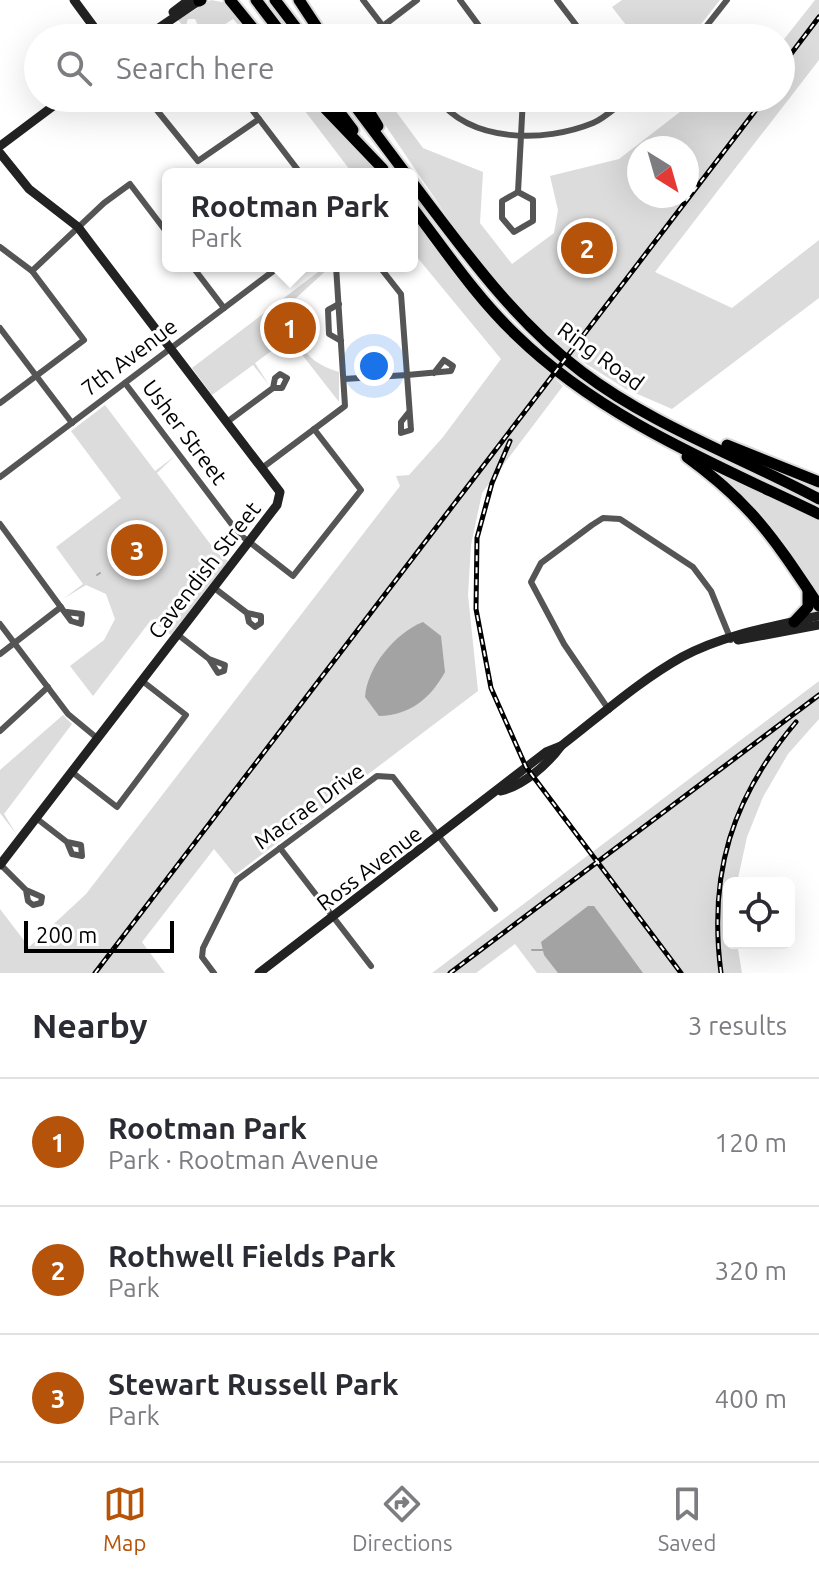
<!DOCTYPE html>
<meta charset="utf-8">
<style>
body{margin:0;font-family:Ubuntu,sans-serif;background:#f7f7f7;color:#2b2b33}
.controls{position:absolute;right:24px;bottom:24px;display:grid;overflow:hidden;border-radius:12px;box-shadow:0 8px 32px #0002}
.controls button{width:72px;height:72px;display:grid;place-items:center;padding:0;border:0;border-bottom:2px solid #e1e1e2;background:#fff;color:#2b2b33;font:40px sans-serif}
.compass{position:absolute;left:627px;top:136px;width:72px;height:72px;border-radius:50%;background:#fff;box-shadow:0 8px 32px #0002;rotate:143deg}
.scale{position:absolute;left:24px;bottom:20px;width:150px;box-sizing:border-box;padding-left:8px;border:4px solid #000;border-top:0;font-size:22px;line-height:28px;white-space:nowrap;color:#000;-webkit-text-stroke:6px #fff;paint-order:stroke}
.you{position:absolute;left:374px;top:366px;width:28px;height:28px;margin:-20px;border:6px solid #fff;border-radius:50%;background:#1a73e8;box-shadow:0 0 0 12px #1a73e833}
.badge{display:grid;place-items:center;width:52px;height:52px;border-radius:50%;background:#b45309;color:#fff;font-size:26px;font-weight:700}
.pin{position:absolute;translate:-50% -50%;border:4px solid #fff;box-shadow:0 2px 8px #0006}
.popup{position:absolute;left:162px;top:168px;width:256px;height:104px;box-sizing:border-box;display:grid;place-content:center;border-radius:12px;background:#fff;filter:drop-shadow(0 2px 6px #0005);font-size:26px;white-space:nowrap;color:#7c7c81}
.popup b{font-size:30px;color:#2b2b33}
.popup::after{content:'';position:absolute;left:50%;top:100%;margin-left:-16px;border:16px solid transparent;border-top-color:#fff}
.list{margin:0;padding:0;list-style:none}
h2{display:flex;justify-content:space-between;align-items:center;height:104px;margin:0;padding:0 32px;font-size:34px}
h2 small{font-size:26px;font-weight:400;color:#7c7c81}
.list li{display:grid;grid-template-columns:52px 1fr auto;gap:24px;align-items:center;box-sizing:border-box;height:128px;padding:0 32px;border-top:2px solid #e1e1e2}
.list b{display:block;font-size:30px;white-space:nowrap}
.list p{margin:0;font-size:26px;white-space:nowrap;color:#7c7c81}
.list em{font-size:26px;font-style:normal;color:#7c7c81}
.icon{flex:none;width:44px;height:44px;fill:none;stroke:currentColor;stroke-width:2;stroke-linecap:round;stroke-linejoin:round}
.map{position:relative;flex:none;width:819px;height:973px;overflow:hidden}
.search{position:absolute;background:#fff;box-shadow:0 8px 32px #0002;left:24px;right:24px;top:24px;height:88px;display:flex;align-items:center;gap:20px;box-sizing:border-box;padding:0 28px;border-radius:44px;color:#7c7c81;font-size:30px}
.sheet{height:488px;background:#fff}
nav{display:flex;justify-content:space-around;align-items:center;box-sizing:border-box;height:112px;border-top:2px solid #e1e1e2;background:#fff;font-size:22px;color:#7c7c81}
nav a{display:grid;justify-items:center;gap:4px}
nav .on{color:#b45309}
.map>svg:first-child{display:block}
.green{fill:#dcdcdc;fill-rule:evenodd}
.water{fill:#a3a3a3}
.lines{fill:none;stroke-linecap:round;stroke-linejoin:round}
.stream{stroke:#a3a3a3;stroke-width:2}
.highway-casing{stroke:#dbdbdb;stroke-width:15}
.street{stroke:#555;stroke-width:6}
.secondary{stroke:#222;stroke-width:9}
.highway{stroke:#000;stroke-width:11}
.rail-casing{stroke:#000;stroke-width:5}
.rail{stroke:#fff;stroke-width:2;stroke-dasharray:6;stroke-linecap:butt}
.labels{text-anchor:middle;stroke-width:6;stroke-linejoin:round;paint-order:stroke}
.street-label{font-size:22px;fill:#000;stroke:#fff}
</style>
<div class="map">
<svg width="819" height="973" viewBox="0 0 819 973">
<rect width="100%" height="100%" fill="#fff"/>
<!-- green -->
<g class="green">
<path d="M211,0L227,3L256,38H250L233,19L204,38L195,19H188L185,28L178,20Z"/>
<path d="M622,0H720L690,38H636L612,7Z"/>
<path d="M815,0H819V60L655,272L732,308L819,240V298L672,409L626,389L548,340L463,240L367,98H386L423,148L483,172L480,223L512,264L554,233L558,210L550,176L619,159L698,98H781V43ZM639,148H687V196H639Z"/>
<path d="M295,98H310L378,174H353Z"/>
<path d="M412,219L514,343L563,386L482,493L471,545L468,595L478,691L235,875L214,849L142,942L165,973H0V909L29,947L86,894L400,486L396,476L409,475L443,437L501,359L412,251Z"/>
<path d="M326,266H331L295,299C298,339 297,359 339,372V402L289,338L255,363L269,385L253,365L212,395L192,368Z"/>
<path d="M105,405L155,471L175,456L157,473L217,553L228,561L171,635L151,620L93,696L70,666L104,640L115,619L106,594L86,585L63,599L83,584L56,547L121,498L71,431Z"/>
<path d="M716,469L819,518V596C791,549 760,502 714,472Z"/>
<path d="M819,681V719L788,754L763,797L747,837L737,883H729V943H737L742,973H537L515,944L476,973H432Z"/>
<path d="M63,715L72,724L4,814L17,835L0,813V770Z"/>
</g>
<!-- water -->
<g class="water">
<path d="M423,622L441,636L445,672C430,699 410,715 379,716L365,697C367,667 395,633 423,622Z"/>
<path d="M588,906H594L643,973H558L544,955L541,942Z"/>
</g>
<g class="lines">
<!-- stream -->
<g class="stream">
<path d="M97,575L100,573"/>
<path d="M532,950H543"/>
</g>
<!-- highway casing -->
<g class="highway-casing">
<g id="highway">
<path d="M230,0L261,38"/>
<path d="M256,0L285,38"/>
<path d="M275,0L304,38"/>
<path d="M299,0L324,38"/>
<path d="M199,1L201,0"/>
<path d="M315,98L383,169"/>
<path d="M329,98L353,130"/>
<path d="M349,98L406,174"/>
<path d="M361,98L378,126"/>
<path d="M412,182C464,250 513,320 582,372C653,426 741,457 819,499"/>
<path d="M412,207C445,250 476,297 516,335C601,418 713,463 819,514"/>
<path d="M727,445L819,482"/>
<path d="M687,457C753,505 775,540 819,606"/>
<path d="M794,622L808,607V590"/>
</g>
</g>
<!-- street -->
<g class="street">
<path d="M363,0L392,38"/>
<path d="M460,0L488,38"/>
<path d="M557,0L586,38"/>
<path d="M383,26L417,0"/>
<path d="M191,29L198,38"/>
<path d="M697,38L727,0"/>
<path d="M147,98L198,161L259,119"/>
<path d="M243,98L301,174"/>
<path d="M437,98C471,143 544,143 593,123C605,118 617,106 628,98"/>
<path d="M518,192L533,200V221L514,232L502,218V201Z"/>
<path d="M518,192L523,98"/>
<path d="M0,247L32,271L84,340L0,403"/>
<path d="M192,266L224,308"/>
<path d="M32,271L104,203L130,184L168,234"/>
<path d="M339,304L328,310L329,334L341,341"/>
<path d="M0,328L72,423"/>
<path d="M344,379L407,375L401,294L379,266"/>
<path d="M125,383L239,534L293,576L361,490L314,429"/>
<path d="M409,412L401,422V433L411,430L407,375L451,371L453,366L444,360L434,373"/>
<path d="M227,422L273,388H282L287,378L280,374L275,378L273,388"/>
<path d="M262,468L345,406L336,266"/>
<path d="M0,477L280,266"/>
<path d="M0,524L71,621L81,624L82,614L67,612"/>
<path d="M213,587L247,613L261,616V623L255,627L249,622L247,613"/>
<path d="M0,624L68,714L97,738"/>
<path d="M177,634L209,659L225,665L224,671L218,673L209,659"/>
<path d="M0,654L61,607"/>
<path d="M609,710L564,644L531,582L541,563L592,525L603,518L620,519L693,567L711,591L731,640"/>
<path d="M0,731L48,687"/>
<path d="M72,772L117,807L186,715L141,680"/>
<path d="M36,818L67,842L81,845L82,856L72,854L67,842"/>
<path d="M280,848L371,966"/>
<path d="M0,864L26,890L42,897L41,903L33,905L28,901L26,890"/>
<path d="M214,973L202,957L203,948L237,880L377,776L393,777L495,909"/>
</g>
<!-- secondary -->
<g class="secondary">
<path d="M74,0L102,38"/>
<path d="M173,12L189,0"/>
<path d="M144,38L200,0"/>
<path d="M0,146L64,98"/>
<path d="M0,153L29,189L78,227L90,243L280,492L277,505L0,865"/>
<path d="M738,640L819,625"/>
<path d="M501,791C524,785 547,765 561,746"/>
<path d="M259,973L546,752L561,746C600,716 639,681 682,657C723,635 773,626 819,616"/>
</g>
<!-- highway -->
<use href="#highway" class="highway"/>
<!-- rail casing -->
<g class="rail-casing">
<g id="rail">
<path d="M781,67L819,17"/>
<path d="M510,441L492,483L477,538L476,609L491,688L526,767L681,973"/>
<path d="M95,973L765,98"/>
<path d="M450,973L819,695"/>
<path d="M721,973C708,873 732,798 796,722"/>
</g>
</g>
<!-- rail -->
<use href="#rail" class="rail"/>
</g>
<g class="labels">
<!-- street labels -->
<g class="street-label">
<text transform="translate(601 356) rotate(36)" y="8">Ring Road</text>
<text transform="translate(129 357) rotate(-37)" y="8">7th Avenue</text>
<text transform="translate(185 432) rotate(53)" y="8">Usher Street</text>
<text transform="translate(204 570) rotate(-52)" y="8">Cavendish Street</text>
<text transform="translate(309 806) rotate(-36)" y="8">Macrae Drive</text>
<text transform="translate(369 868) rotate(-37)" y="8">Ross Avenue</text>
</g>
</g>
</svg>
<div class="controls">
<button><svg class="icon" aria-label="locate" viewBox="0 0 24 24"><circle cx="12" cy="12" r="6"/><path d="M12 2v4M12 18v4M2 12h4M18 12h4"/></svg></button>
</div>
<svg class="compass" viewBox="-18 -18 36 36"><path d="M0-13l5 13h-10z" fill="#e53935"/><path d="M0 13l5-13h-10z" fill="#7c7c81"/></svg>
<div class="scale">200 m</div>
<div class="you"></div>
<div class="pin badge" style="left:290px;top:328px">1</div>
<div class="popup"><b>Rootman Park</b>Park</div>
<div class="pin badge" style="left:587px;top:248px">2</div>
<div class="pin badge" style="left:137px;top:550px">3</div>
<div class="search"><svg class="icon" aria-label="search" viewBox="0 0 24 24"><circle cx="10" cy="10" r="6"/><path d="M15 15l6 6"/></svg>Search here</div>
</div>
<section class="sheet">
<h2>Nearby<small>3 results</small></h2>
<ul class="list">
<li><span class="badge">1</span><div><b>Rootman Park</b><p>Park · Rootman Avenue</p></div><em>120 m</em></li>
<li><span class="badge">2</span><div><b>Rothwell Fields Park</b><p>Park</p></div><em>320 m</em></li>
<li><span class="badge">3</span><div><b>Stewart Russell Park</b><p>Park</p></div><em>400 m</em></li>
</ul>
</section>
<nav>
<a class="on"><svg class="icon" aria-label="map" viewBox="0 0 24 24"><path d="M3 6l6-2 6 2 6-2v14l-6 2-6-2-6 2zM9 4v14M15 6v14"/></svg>Map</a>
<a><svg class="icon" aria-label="directions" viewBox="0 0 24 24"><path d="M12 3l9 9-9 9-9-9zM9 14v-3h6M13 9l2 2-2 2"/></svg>Directions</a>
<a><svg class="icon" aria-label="saved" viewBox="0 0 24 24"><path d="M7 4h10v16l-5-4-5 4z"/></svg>Saved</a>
</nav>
